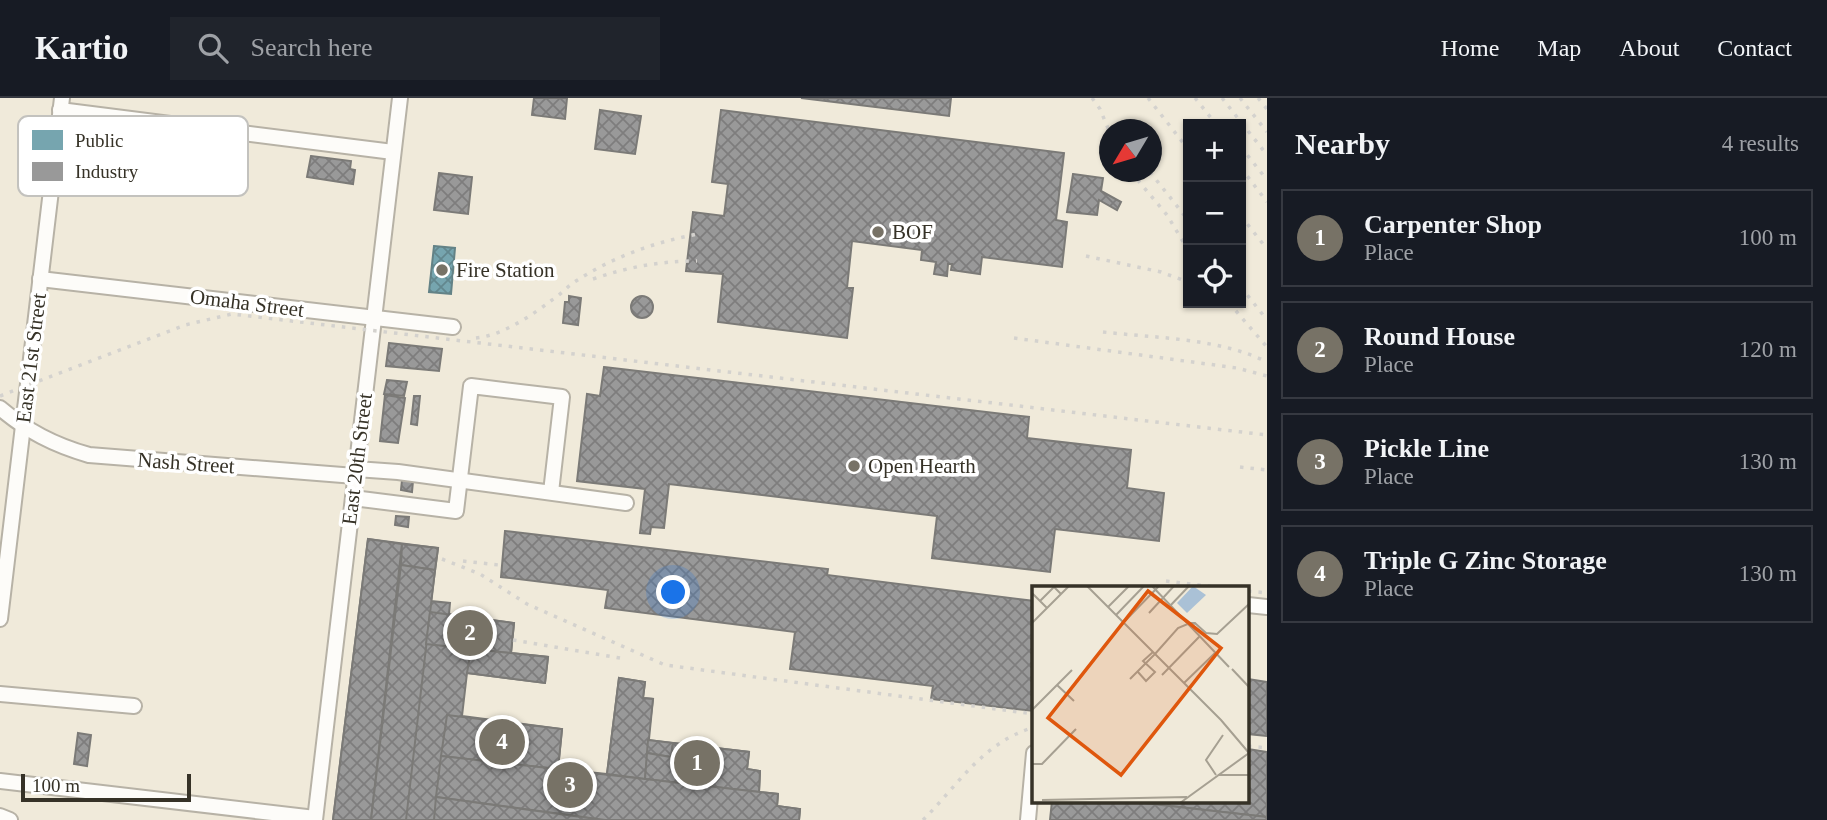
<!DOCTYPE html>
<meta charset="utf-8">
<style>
body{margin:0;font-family:"Times New Roman",serif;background:#20242c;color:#f1f3f6}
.controls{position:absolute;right:21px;top:21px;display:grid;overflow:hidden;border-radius:0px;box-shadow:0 2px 5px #0004}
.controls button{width:63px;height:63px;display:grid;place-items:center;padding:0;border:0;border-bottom:2px solid #363941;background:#171b24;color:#f1f3f6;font:35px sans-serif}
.compass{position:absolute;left:1099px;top:21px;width:63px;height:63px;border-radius:50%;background:#171b24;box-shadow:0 2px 5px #0004;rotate:232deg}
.scale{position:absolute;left:21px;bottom:18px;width:170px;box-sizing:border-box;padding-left:7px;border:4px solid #363227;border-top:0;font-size:19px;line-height:24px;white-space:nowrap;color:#363227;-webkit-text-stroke:5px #fff;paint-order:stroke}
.you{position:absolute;left:674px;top:495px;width:24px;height:24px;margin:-18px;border:5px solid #fff;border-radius:50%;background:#1a73e8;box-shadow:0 0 0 10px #1a73e833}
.badge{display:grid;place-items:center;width:46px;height:46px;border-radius:50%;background:#777266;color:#fff;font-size:23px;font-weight:700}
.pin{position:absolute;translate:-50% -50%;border:4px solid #fff;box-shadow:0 2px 7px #0006}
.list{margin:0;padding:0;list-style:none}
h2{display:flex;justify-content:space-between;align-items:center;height:91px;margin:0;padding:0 28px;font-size:30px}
h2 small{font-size:23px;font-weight:400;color:#9ea1a6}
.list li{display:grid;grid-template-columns:46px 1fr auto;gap:21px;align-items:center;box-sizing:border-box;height:98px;margin:0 14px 14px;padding:0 14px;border:2px solid #363941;border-radius:0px}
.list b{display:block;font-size:26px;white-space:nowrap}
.list p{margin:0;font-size:23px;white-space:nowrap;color:#9ea1a6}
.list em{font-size:23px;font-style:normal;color:#9ea1a6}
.icon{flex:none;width:38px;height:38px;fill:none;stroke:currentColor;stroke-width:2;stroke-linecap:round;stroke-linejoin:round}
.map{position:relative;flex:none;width:1267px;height:722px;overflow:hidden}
header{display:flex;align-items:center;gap:42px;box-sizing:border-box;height:98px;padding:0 35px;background:#171b24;border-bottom:2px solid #363941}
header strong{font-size:33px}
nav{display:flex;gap:38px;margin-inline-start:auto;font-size:24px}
.search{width:490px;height:63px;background:#20242c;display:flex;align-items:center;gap:18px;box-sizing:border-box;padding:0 24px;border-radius:0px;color:#9ea1a6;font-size:26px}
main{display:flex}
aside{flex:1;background:#171b24}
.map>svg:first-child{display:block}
.public{fill:url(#public-cross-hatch);stroke:#638286;stroke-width:2}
.industry{fill:url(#industry-cross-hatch);stroke:#7b7a77;stroke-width:2}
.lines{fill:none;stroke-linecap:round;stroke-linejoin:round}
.minor-casing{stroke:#b7b2a6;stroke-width:18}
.minor{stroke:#fdfcf9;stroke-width:14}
.rail{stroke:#d4d2ce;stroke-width:3.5;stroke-dasharray:3.5 7;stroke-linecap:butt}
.poi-dot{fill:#777266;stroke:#fff;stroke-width:2.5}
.labels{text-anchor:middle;stroke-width:7;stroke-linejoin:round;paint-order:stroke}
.poi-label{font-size:21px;fill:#363227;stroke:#fff;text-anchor:start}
.street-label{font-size:21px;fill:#363227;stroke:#fff}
.inset-road{fill:none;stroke:#a6a092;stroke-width:2}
.view{fill:#df570d;fill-opacity:0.15;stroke:#df570d;stroke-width:3.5}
.inset-edge{fill:none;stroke:#363227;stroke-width:3.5}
.key{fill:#fff;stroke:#c3c2be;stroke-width:2}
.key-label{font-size:19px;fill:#363227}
</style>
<header>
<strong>Kartio</strong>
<div class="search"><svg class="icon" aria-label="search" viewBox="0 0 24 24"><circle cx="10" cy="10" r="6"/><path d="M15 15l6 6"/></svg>Search here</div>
<nav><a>Home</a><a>Map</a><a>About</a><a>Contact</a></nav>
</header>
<main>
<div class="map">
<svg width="1267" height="722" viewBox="0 0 1267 722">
<defs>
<pattern id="public-cross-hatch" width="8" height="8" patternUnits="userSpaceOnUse" patternTransform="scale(1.75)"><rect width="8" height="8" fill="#76a5af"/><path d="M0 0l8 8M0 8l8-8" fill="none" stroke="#62878e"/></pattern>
<pattern id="industry-cross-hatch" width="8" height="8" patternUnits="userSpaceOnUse" patternTransform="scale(1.75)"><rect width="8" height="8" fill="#999"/><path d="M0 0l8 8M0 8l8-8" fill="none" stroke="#7e7d7d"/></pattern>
</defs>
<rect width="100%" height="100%" fill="#f0eada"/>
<!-- public -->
<path class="public" d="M434,148L455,150L451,196L429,194Z"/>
<!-- industry -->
<g class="industry">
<path d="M534,0H567L565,21L532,17Z"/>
<path d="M801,0H951L949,18Z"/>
<path d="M600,12L641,18L635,56L595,51Z"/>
<path d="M721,12L1064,55L1056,122L1067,124L1062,169L982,159L980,176L951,172L952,166H948L947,178L934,176L936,164L921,162L922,152L852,143L847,190H853L847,240L718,224L723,176L686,173L693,114L724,118L728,86L712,84Z"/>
<path d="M311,58L351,63L350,71L355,72L353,86L307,79Z"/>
<path d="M439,75L472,79L468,116L434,112Z"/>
<path d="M1073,76L1103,80L1101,93L1121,104L1117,112L1099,102L1097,117L1067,114Z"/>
<circle cx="642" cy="209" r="11"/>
<path d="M569,198L581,200L578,227L563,225L565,204H569Z"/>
<path d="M389,245L442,251L439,273L386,268Z"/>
<path d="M604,269L1029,319L1027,340L1131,352L1127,390L1164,395L1159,443L1055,431L1050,474L932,460L937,418L669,386L664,430L651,429L650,436L640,435L645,391L577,383L587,296L600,298Z"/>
<path d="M387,282L407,284L404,298L384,296Z"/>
<path d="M385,297L405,300L398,345L380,343Z"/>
<path d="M414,298H420L417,327L411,326Z"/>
<path d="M402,382L413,383L412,394L401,392Z"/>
<path d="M396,418L409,419L408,429L395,427Z"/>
<path d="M505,433L828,471L827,477L1034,503V613L931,601L933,588L790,571L795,534L605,510L608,492L501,479Z"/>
<path d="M368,441L438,450L431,503L450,505L449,516L514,525L511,555L548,559L545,585L467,575L462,618L562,631L558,671L607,676L619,580L645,584L643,600L653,601L648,642L749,654L747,671L760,673L759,694L778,696L777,708L800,711L799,722H333Z"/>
<path d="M368,441L402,446L371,722H333Z"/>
<path d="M402,446L438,450L435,472L401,467Z"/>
<path d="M401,467L435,472L406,722H371Z"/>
<path d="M430,514L514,525L511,555L426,546Z"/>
<path d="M471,551L548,559L545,585L467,575Z"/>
<path d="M619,580L645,584L643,600L653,601L645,681L607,676Z"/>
<path d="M1248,581L1267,584V638L1248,636Z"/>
<path d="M447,617L562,631L558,671L441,658Z"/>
<path d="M78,635L91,637L87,668L74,666Z"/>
<path d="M648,642L673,645L671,659L647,655Z"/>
<path d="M673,645L749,654L747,671L760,673L759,694L645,681L647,655L671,659Z"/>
<path d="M1248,651L1267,654V719L1126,703H1248Z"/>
<path d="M441,658L778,696L777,708L800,711L799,722H605L436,699Z"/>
<path d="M436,699L596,721V722H434Z"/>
<path d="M1052,703H1126L1267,719V722H1050Z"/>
</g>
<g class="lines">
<!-- minor casing -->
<g class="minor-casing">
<g id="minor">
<path d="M60,12L393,54"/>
<path d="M40,181L453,229"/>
<path d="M0,310C27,333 54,347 89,357L355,378"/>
<path d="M356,371L398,374L626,405"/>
<path d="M353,400L456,413L471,288L562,299L551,394"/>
<path d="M1248,507L1267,509"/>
<path d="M0,521L62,0"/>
<path d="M0,596L134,608"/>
<path d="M0,683L315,720"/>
<path d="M0,718L10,722"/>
<path d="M315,722L400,0"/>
<path d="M1028,722L1034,655"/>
</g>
</g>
<!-- minor -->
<use href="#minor" class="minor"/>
<!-- rail -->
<g class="rail">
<path d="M1092,0L1100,11L1110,35"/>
<path d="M1148,0L1188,51"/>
<path d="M1195,0L1216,26"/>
<path d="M1222,0L1267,57"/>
<path d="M1240,0L1267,34"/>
<path d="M1258,0L1267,11"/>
<path d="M1241,49L1267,82"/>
<path d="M1241,70L1267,104"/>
<path d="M1131,74L1167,117L1188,152"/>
<path d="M1150,74L1188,122"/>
<path d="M1241,118L1267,151"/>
<path d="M1086,158L1161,174L1188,184"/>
<path d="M593,181C628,169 660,163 697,163"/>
<path d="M1241,189L1267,222"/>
<path d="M1229,205L1267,249"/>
<path d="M1103,234C1155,240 1219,240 1267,264"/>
<path d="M476,240C503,237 531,218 552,202C560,197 566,190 573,185C610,160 654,144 698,136"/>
<path d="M1014,240L1237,270L1267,278"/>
<path d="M0,298L185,227L232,216L1267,337"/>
<path d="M1240,369L1267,372"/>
<path d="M442,461L480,476L527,506L665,567L1034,616"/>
<path d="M463,463L499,467"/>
<path d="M1166,483L1216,489"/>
<path d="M1248,493L1267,495"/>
<path d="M513,542L626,561"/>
<path d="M1248,648L1267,650"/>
<path d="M923,722C960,685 981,646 1034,629"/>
</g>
</g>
<!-- markers -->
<g class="poi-dot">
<circle cx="878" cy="134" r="7"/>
<circle cx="442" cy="172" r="7"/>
<circle cx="854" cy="368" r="7"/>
</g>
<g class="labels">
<!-- poi labels -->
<g class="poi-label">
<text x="892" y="141">BOF</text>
<text x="456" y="179">Fire Station</text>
<text x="868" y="375">Open Hearth</text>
</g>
<!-- street labels -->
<g class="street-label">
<text transform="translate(247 205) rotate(7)" y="7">Omaha Street</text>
<text transform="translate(31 260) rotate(-83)" y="7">East 21st Street</text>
<text transform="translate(357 361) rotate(-83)" y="7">East 20th Street</text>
<text transform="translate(186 365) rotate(4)" y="7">Nash Street</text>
</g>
</g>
<!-- overview -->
<g transform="translate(1032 488)">
<rect width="217" height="217" fill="#f0eada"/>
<path d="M161,0L174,9L155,27L145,17Z" fill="#aac1d6"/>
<path class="inset-road" d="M55,0L189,134L217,167M120,0L197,81M0,7L15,22M8,15L22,1L29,8M76,21L97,0M137,21L157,0M117,27L142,0M84,29L112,0M0,37L37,0M91,37L127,0M164,38L174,47L185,48L217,18M123,68L146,42L158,37H163L164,38L160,37M200,83L217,101M106,86L114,95L123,86L111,75L121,66M130,89L167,51M98,93L123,68M152,97L183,67M25,99L42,115M0,124L40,84M0,178H10L44,143M184,189L174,174L191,149M186,189H217M10,214L155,211M148,217L217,167"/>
<path class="view" d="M116,5L189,62L89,189L16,132Z"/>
<rect width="217" height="217" class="inset-edge"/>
</g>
<!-- legend -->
<rect x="18" y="18" width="230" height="80" rx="10" class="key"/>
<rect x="32" y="32" width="31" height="20" fill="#76a5af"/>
<rect x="32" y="64" width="31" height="19" fill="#999"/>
<g class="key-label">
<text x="75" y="49">Public</text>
<text x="75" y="80">Industry</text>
</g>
</svg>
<div class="controls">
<button>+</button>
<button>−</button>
<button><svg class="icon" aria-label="locate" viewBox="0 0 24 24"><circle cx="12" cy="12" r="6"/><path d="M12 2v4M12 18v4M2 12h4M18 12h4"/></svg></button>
</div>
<svg class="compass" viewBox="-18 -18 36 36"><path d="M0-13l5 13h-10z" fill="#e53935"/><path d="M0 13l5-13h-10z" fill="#9ea1a6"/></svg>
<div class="scale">100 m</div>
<div class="you"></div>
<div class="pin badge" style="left:697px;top:665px">1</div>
<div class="pin badge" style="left:470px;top:535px">2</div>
<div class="pin badge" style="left:570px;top:687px">3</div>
<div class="pin badge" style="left:502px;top:644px">4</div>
</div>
<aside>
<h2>Nearby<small>4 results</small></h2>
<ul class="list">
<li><span class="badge">1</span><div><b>Carpenter Shop</b><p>Place</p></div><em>100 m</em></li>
<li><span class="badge">2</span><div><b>Round House</b><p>Place</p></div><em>120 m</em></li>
<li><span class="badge">3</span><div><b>Pickle Line</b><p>Place</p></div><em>130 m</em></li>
<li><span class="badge">4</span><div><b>Triple G Zinc Storage</b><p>Place</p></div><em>130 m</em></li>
</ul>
</aside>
</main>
